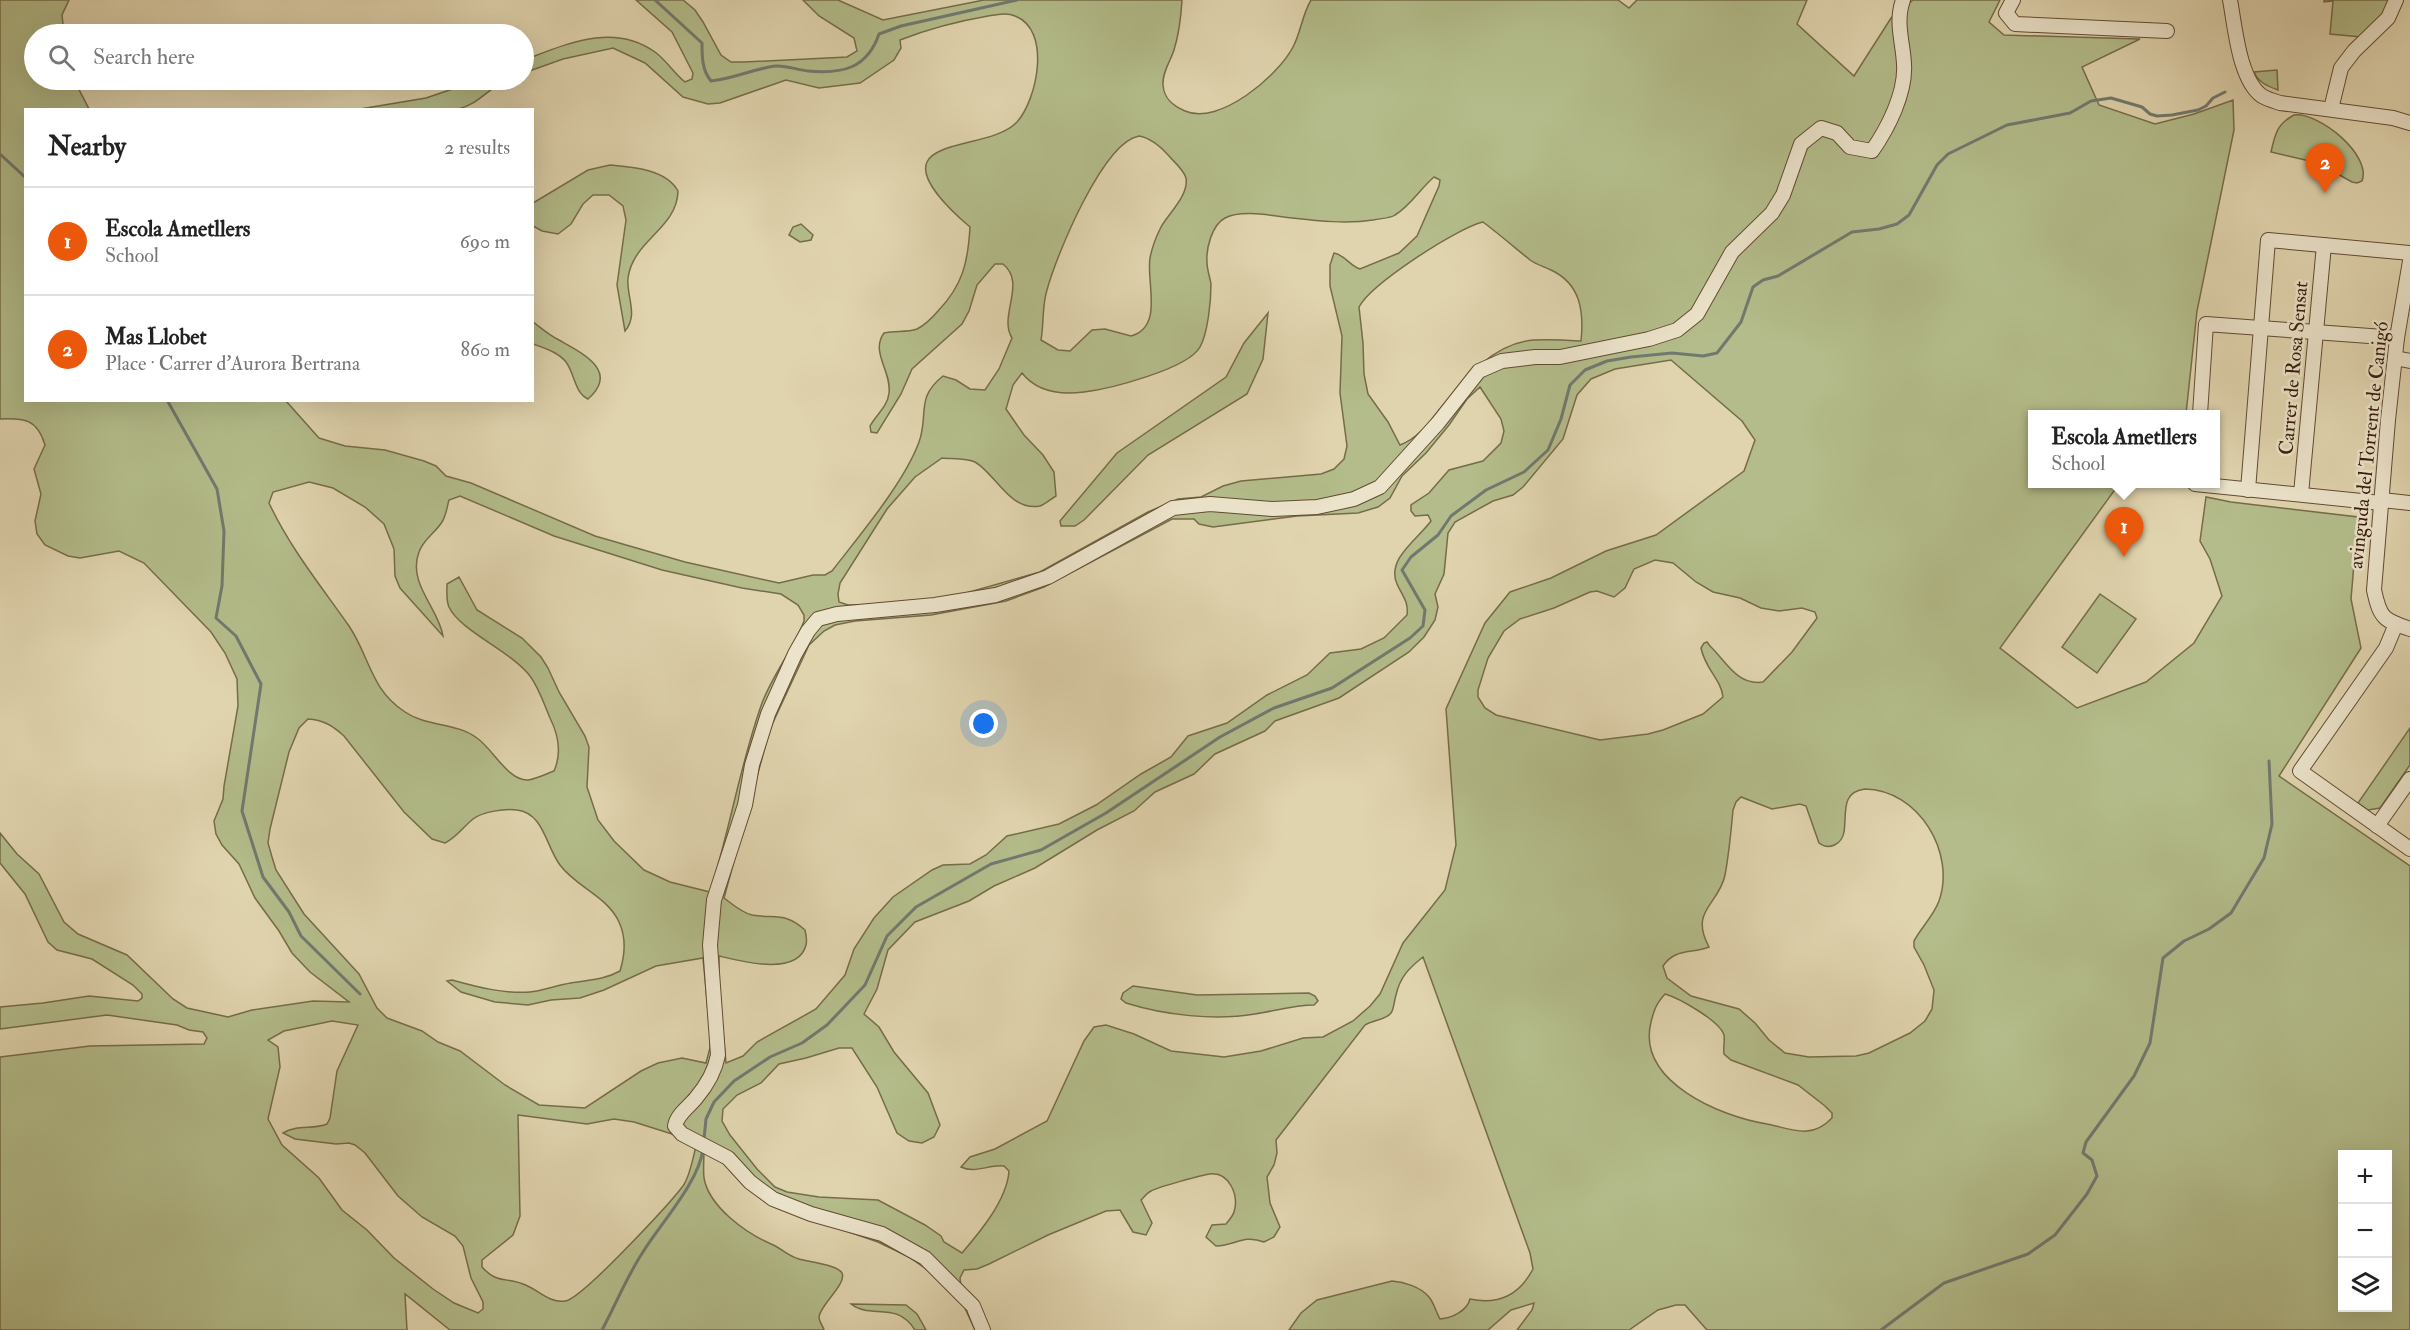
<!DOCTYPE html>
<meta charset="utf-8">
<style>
body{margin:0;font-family:"IM FELL Double Pica",serif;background:#f2f2f2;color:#222}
.controls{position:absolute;right:18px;bottom:18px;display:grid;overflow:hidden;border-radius:0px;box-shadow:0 6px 24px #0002}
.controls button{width:54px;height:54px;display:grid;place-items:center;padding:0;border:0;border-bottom:2px solid #e0e0e0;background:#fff;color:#222;font:30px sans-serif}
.you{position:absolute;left:984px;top:724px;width:21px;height:21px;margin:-15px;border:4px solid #fff;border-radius:50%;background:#1a73e8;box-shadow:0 0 0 9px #1a73e833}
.badge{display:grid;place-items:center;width:39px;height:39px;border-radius:50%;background:#ea580c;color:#fff;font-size:20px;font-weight:700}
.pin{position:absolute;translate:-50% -50px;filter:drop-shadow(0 2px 3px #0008)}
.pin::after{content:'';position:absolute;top:32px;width:21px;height:18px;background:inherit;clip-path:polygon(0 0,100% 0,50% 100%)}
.popup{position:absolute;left:2028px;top:410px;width:192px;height:78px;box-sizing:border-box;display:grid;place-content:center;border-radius:0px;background:#fff;filter:drop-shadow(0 2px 4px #0005);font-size:20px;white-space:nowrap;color:#767676}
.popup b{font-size:22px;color:#222}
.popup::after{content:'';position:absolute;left:50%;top:100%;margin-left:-12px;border:12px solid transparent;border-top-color:#fff}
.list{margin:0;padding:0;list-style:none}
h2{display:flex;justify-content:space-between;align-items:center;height:78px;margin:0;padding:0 24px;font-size:26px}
h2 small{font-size:20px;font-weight:400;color:#767676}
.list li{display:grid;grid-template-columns:39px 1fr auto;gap:18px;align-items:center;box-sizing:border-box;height:108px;padding:0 24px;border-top:2px solid #e0e0e0}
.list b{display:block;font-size:22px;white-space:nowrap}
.list p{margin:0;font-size:20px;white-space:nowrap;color:#767676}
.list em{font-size:20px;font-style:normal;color:#767676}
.icon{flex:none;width:33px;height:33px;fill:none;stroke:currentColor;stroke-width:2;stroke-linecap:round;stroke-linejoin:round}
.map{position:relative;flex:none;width:2410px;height:1330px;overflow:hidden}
.search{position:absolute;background:#fff;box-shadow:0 6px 24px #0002;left:24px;top:24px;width:510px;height:66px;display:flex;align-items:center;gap:15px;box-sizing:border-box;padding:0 21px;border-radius:33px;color:#767676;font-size:22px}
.panel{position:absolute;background:#fff;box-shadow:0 6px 24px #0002;left:24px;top:108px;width:510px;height:294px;border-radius:0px}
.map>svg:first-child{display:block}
.green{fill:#b3bc8a;stroke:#766c4a;stroke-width:1.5;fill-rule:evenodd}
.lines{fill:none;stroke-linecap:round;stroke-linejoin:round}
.stream{stroke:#71796f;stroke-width:3}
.minor-casing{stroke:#634b33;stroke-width:16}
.minor{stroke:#ebe3ca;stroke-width:14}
.labels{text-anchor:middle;stroke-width:5;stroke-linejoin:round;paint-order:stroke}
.street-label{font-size:20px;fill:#391d0a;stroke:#ebe3ca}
</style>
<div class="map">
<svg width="2410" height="1330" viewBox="0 0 2410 1330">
<rect width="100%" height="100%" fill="#e0d4ae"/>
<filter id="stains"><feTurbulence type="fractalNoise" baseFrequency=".00333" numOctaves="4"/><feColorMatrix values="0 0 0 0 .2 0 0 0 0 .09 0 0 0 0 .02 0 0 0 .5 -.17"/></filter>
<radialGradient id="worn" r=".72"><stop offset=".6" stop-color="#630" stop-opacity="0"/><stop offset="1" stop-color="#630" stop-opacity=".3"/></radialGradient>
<!-- green -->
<g class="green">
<path d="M0,0H69L62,15L64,34H34V80H74L89,109L26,110V400L286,401L319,438L345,446L385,450L424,461L436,466L446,476L471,483L595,536L685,562L779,583L813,575H825L832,571C859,536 904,483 919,442C929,415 915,398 943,376L956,380L970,389L985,390L999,369L1012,338C998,316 1027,283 1003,264H995L977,285L969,311L962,324L912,369L901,394L877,433L871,432L870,426C876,415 888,406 889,393C892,372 870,352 884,333C895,330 906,333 917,329C925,325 932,318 938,311C963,285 968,262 970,227C956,215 918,181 927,162C937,141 997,144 1017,122C1037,100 1052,30 1015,16C1006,12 998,15 988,16C959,21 928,29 900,40L901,48L894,60L860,83L819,88L786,80L720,103L708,104L683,97L645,63L613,48L563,59L524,73V60C567,44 613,22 655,52C666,60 674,73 685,82L692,79L693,73L672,32L636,0H683L695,10L703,22L721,55L731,62H744L847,57L857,51L854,38L819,16L803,0H838L883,20L984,0H1182C1181,17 1179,34 1174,50C1170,62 1162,73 1163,85C1164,99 1173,106 1185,111C1219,126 1278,76 1293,47C1301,32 1302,15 1311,0H1618L1629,8L1637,0H1807L1797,24L1854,76L1891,18L1913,0H2000L1989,22L2004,35L2140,39L2082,67L2099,105L2155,124L2194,114L2233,100L2234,130L2197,311L2186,414H2032V484H2119L2000,648L2077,708L2146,682L2194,643L2222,596L2210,559L2200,541L2206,497L2231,502L2358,517L2351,599L2361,648L2279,776L2410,866V1330H1707L1685,1305H1676L1658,1310L1629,1330H1517L1532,1310L1534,1303L1511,1310L1488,1330H1289L1301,1313L1317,1300L1392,1281C1404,1282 1421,1287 1429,1297C1434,1303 1436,1312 1440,1319C1452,1318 1467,1311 1470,1299C1499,1305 1520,1294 1533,1269L1530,1253L1423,957C1409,968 1400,977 1396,995C1394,1001 1394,1009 1391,1013C1386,1020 1372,1020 1365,1025L1276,1140L1277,1153L1274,1165L1267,1177L1270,1203L1280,1227L1274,1237L1264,1242C1242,1234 1236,1246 1216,1246L1206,1237L1212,1225L1226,1224C1229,1220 1233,1216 1234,1212C1239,1196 1230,1172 1210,1174C1202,1175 1158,1187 1151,1191C1147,1193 1144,1197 1141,1200L1152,1223L1146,1235L1133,1232L1120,1210L1106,1211L1048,1235L989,1264L977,1269L964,1270L960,1278L961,1286L986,1330H975L963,1304L939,1278L909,1257L878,1242L768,1204L746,1186L725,1162L704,1150C704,1159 703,1170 704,1178C709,1207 746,1233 771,1244C781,1248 788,1256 799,1259C809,1262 838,1265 842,1273C847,1284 820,1305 819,1317C819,1322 823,1326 824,1330H450L405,1294L407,1330H0V1057L90,1046L204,1044L207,1038L203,1032L189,1030L177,1025L107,1015L0,1029V1007L43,1003L89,996L138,1001L142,998V994L133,985L92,959L57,950L48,942L25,894L0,863V833L17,854L39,874L64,922L78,934L127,955L173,999L187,1008L228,1017L252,1010L313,1001L349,1002L310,972L292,953L279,931L255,898L239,864L222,845L216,834L214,821L223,799L224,786L238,706L237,679L225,653L211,632L144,563L119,551L80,558L68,556L45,545L37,534L35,521L41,494L34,469L45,445C37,419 25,418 0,419ZM1139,136C1151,138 1161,147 1169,156C1174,162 1184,170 1186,178C1189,195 1169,213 1161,227C1156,237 1152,247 1150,258C1146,282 1164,327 1131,336L1105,329L1092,330L1070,351L1058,350L1041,340C1044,323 1042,305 1047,290C1056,256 1103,142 1139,136ZM1434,177L1440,180L1439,186L1417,236L1399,253L1360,269C1350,266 1345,255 1334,253L1330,265V286L1342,336L1340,393L1347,446L1344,459L1334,469L1321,474L1241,481L1223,486L1201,497L1178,499L1148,512L1040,572L952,597L896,604L848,605L839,602L838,594L840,583L887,509L915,477L942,458C952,459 967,458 975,462C996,474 1010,512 1040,506C1045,504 1051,499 1056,496L1054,472L1043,455L1024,435L1006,409L1013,385L1022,373C1037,392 1061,395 1084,392C1109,389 1188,369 1200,347C1208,333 1211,300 1211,284C1210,277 1207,270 1207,262C1206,248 1212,225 1225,218C1242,209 1273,216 1292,218C1319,221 1347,224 1373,220C1381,218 1389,219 1395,215C1410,206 1420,189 1434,177ZM1483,222C1499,234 1514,247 1530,260C1537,265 1543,266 1551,270C1581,284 1584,312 1581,341C1565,340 1550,339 1534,340C1493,343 1464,379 1440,409C1429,423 1417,439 1400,445L1388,422L1368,394L1364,374L1363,343L1359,307C1371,284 1457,228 1483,222ZM1671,360L1742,421L1755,440L1744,471L1656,535L1606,551L1551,578L1510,592L1485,623L1446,709L1456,845L1445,890L1403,943L1380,994L1370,1006L1353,1021L1323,1037L1303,1038L1261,1051L1224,1057L1171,1051L1134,1034L1106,1025L1094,1027L1084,1041L1047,1121L995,1149L970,1157L961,1167C975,1174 990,1164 1004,1166L1009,1171C1007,1200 980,1232 962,1253L944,1242L941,1236L925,1225L878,1200L819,1197L787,1192L775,1187L757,1169L730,1135L722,1121L723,1109L737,1095L761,1083L779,1064L806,1058L839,1048H852L877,1087L897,1133L909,1141L922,1143L934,1137L940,1125L928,1093L894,1052L879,1027L864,1014L877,989L888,950L915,922L969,901L994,886L1035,868L1097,830L1134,811L1155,792L1194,774L1215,754L1265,731L1275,721L1339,698L1409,652L1424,637L1435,620L1438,607L1435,594L1444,574L1448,533L1455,522L1493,501L1513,495L1523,487L1563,439L1577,395L1591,379L1615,369ZM1480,387L1501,419L1504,431L1501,443L1483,461L1449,470L1429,493L1411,505V511L1415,516L1428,515L1431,521C1418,539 1386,559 1397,584C1402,595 1409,602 1407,615L1384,638L1361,649L1330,653L1307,675L1267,695L1227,723L1188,736L1171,757L1141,774L1096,805L1059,824L1007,836L986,855L970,864L943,865L932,870L893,897L874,918L854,949L845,975L816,1009L757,1042L743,1056L726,1063L719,989V956C740,961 798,977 806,945C807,941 806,934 805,930C785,912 776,919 752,915C742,913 732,904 724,898L770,729L809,645L824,631L835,625L855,621L931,615L1006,601L1044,587L1172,519H1194L1199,524L1213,527L1297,516L1358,513L1378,507L1390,498L1402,476L1426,453L1449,425L1467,399ZM309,482L333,488L365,507L384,524L394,549L395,576L400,588L443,636C439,609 407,583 419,552C423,540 435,533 442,522C446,516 447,507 449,500L460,496L554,536L662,570L742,588L781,594L798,605L804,615V621C793,650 773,674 762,703C740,764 730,830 710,892L670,882L644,870L614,841L598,820L587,787L589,747L585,736L559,692L548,668L541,657L522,638L477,610L459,577L447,584C447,592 446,600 449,607C460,631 511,651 530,676C539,688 544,704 550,718C559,736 562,753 554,771C546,774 536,779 528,780C508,781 493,749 477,738C455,722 427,727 405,712C370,689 370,657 349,626C321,586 290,548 269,503L273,492ZM1655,560L1673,563L1696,582L1713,592L1740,598L1761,608L1779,611L1802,608L1815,612L1817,618L1792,652L1763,682C1737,686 1726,661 1710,646L1707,642L1704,643L1701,648C1705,669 1721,679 1723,697L1703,714L1663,730L1648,734L1600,740L1496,715L1485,708L1478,697V690L1488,658L1504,631L1520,619L1554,608L1590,592L1597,591L1614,597L1625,588L1634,569ZM308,719C323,720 332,725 344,736L404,812L432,839L445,843C457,837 463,827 473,819C482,812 505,808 517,810C544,813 546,847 560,865C576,887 607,896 619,922C626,937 625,955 620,971C604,980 589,980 571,983C558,985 541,991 530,992C504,994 477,987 452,980L447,981L461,992L495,1002L528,1005L551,1000L580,998L604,990L656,966L703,958L710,1033V1048L706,1063L682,1058L658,1063L641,1071L585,1108L539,1105L505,1085L460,1051L438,1042L422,1031L387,1018L377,1008L359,974L304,914L276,870L272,857L268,843L270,829L289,752L299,728ZM1865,789C1919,790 1956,853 1939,901C1934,915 1921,928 1914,941V947L1924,965L1934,990L1932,1009L1925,1021L1910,1033L1869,1053L1856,1056L1809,1057L1785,1053L1769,1040L1755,1023L1739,1009L1691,996L1667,978L1663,966C1675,948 1691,954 1709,947C1689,910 1719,905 1725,875C1729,854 1731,832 1733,810L1736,802L1741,797L1772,809L1800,804L1806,806L1819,843C1829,851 1842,844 1844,832C1847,814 1840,792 1865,789ZM1665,994C1679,998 1720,1021 1724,1035C1725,1041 1723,1048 1724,1054L1731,1060L1798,1085L1825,1106L1832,1113V1118C1811,1140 1792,1129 1767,1124C1722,1117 1636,1082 1651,1022C1654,1010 1656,1004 1665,994ZM332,1021L358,1025L337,1071L330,1118L327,1124C313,1130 297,1124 283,1133L295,1139L336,1144L349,1143L355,1145L365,1153L398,1196L422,1217L455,1236L463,1246L471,1278L483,1302V1309L478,1313L454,1303L433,1289L394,1258L367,1230L342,1210L319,1178L282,1145L268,1119L280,1067L278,1047L268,1040L284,1031ZM518,1115L587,1124L614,1119L634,1122L672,1134L696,1146C693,1158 690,1176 683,1186C670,1203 581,1300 565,1301C548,1303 538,1289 523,1284C506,1277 497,1284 482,1267V1260L513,1235L520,1216ZM2342,1154H2388V1308H2342Z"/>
<path d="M2324,0H2390L2383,16L2361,37L2330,34L2333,1L2324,2Z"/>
<path d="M2277,70L2278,90C2267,86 2258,82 2254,72Z"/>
<path d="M479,80H508C486,89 481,103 458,109H360L426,98Z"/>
<path d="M2294,115C2319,112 2372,155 2362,181L2357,183L2352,182L2318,163L2271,152C2275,134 2277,124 2294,115Z"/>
<path d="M610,165C632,167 666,169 678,191C677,229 633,240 628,278C626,296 639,315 625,331L617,285L626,220L623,206L609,195H593L583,204L571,224L558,234L542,231L533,226V203L588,170Z"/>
<path d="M801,224L813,235L811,240L800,242L789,235L793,227Z"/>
<path d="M1268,313L1263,359L1247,394L1148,455L1084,520L1075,526H1061L1060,521L1117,453L1226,377L1244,343Z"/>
<path d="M532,321C541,328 549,335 559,340C582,353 620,371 588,399C574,392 575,374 566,362C558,352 544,348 533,344Z"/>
<path d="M2100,594L2136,619L2097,673L2062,647Z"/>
<path d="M2410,728V765L2380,808L2368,810L2358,803Z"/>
<path d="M1133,986L1197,995L1309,993L1315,996L1318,1001L1314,1005C1294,1005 1275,1011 1255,1014C1215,1021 1164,1015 1126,1003L1121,999L1123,993Z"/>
<path d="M851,1304L906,1305L917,1314L926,1330H915C896,1300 871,1320 851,1304Z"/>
</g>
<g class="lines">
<!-- stream -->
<g class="stream">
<path d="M655,0L702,43C702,57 702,70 711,81C733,79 753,69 775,66C785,65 798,70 808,71C842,74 867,69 879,34L901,26L1017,0"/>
<path d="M0,154L26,178"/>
<path d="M167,400L217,489L224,531L222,586L216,618L236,636L261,684L242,811L263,877L289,912L301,936L360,994"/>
<path d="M704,1139L706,1119L714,1102L734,1081L770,1057L802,1043L827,1025L865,985L887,936L916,907L991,864L1041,850L1106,813L1220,737L1274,708L1332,688L1410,638L1423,626L1425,610L1402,570L1411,557L1438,535L1451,516L1486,490L1524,472L1548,450L1561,419L1570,385L1585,370L1607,361L1631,357L1672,353L1703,356L1717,353L1741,322L1753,287L1763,280L1778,276L1852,232L1879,229L1897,224L1909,215L1937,165L1948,154L2007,125L2070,113L2091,101L2111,98L2142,107L2150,114L2157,116L2172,115L2198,110L2206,106L2213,98L2225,92"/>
<path d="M602,1330C616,1304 627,1276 643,1252C661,1223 699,1182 703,1149"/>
<path d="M1881,1330L1944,1283L2028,1254L2055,1235L2087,1194L2097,1176L2092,1160L2083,1153L2086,1142L2134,1076L2150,1043L2163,958L2184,941L2209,929L2231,913L2264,858L2272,824L2269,761"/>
</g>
<!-- minor casing -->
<g class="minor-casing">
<g id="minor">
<path d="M2013,0L2006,13L2015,24L2167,31"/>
<path d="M2230,0C2235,26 2239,80 2262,96C2267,99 2274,101 2280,103L2393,118L2410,123"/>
<path d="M2331,109L2341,68L2354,51L2388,18L2396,0"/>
<path d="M2410,261L2397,338L2388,420L2374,590C2380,618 2383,620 2410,629"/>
<path d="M2395,358L2410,361"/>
<path d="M2200,414L2206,324L2397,338"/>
<path d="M2195,484L2381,503"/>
<path d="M2248,490L2268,240L2410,253"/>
<path d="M2301,494L2324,245"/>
<path d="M2382,500L2410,503"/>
<path d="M2396,624L2386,648L2300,771L2410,849"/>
<path d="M2377,826L2410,779"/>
<path d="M983,1330L973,1306L925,1258L882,1234L811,1214L773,1199L750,1182L728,1158L682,1134L675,1126C677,1114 689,1107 696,1098C707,1085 715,1071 718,1055L710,945L714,900L745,805L752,765L768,714L795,654L808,631L818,619L837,614L935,605L996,595L1048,577L1173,508L1210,504L1273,509L1317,507L1354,499L1380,487L1438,423L1479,371L1502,361L1535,357H1560L1649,339L1677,330L1697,314L1732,252L1772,213L1783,195L1801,144L1821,128L1837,133L1850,147L1872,151C1888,128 1906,93 1904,64C1903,42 1895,22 1903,0"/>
</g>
</g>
<!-- minor -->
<use href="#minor" class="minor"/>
</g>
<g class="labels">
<!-- street labels -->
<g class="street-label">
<text transform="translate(2293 368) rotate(-85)" y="7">Carrer de Rosa Sensat</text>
<text transform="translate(2368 445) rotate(-84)" y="7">avinguda del Torrent de Canigó</text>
</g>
</g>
<rect width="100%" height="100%" filter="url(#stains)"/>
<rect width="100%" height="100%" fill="url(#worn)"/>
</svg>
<div class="controls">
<button>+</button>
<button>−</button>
<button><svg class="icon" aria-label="layers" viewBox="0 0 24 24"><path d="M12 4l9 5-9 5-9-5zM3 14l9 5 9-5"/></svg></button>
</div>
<div class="you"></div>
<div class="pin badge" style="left:2124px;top:557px">1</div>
<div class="popup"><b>Escola Ametllers</b>School</div>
<div class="pin badge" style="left:2325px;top:193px">2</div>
<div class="search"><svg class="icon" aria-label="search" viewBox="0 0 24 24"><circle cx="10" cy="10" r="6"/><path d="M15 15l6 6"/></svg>Search here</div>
<section class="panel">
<h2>Nearby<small>2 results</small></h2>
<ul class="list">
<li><span class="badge">1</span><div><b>Escola Ametllers</b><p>School</p></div><em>690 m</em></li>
<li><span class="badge">2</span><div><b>Mas Llobet</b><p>Place · Carrer d'Aurora Bertrana</p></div><em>860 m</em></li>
</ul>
</section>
</div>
